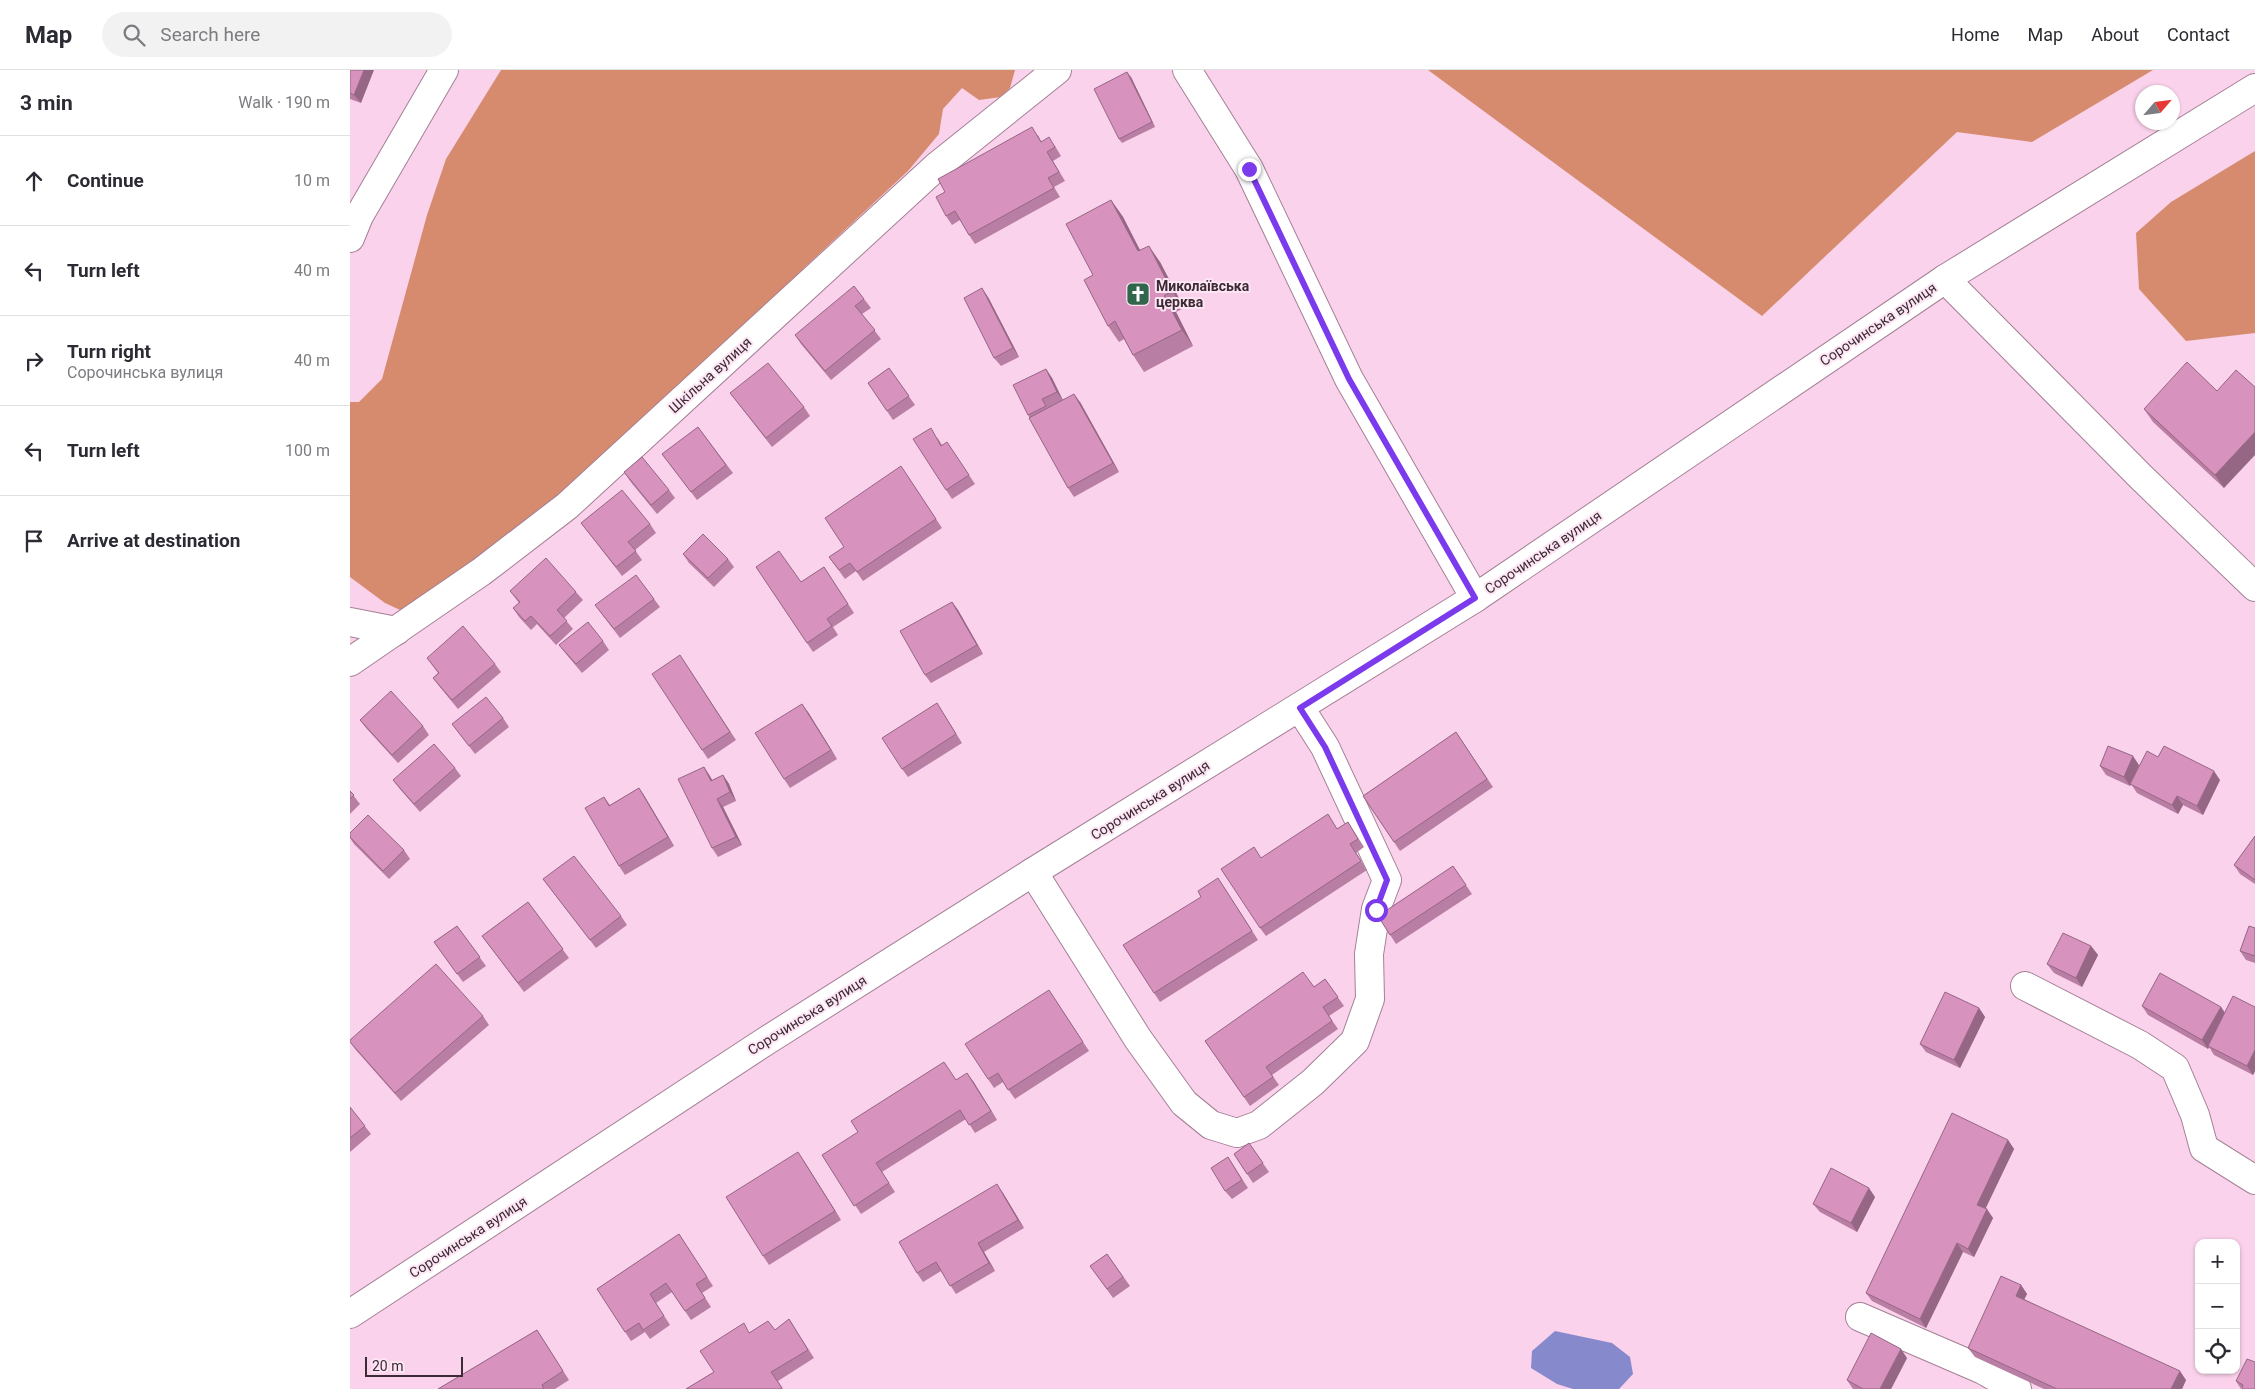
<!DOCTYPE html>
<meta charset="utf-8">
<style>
body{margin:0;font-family:Roboto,sans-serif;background:#f2f2f3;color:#2b2b33}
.controls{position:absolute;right:15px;bottom:15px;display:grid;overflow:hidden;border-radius:10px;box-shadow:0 1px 4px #0004}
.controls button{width:45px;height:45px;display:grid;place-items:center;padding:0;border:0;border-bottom:1px solid #e1e1e2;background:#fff;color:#2b2b33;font:25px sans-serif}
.compass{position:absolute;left:1785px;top:15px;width:45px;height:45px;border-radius:50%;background:#fff;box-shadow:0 1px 4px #0004;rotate:62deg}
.scale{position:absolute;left:15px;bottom:12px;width:98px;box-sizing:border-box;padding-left:5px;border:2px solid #3a2b34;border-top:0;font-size:14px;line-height:18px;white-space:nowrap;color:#3a2b34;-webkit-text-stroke:4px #fde5f4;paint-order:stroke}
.stop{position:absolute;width:15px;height:15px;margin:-11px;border:4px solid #7c3aed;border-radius:50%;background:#fff}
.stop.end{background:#7c3aed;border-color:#fff;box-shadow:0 1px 5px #0008}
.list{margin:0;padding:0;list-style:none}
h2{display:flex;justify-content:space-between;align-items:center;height:65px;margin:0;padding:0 20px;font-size:21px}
h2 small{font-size:16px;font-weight:400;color:#7c7c81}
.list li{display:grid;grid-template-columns:32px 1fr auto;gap:15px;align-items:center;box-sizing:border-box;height:90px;padding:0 20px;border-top:1px solid #e1e1e2}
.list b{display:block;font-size:19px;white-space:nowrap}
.list p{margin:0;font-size:16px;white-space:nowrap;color:#7c7c81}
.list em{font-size:16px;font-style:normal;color:#7c7c81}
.icon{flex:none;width:28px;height:28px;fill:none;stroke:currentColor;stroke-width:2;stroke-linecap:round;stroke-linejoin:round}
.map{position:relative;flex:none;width:1905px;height:1319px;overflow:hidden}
header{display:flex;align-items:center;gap:30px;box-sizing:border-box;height:70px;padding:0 25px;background:#fff;border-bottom:1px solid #e1e1e2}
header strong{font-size:24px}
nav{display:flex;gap:28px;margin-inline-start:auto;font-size:18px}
.search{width:350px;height:45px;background:#f2f2f3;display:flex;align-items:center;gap:12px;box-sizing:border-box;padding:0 18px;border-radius:28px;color:#7c7c81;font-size:19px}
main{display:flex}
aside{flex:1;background:#fff}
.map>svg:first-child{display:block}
.forest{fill:#d68b6f}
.water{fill:#868acd}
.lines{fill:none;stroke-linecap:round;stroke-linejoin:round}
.minor-casing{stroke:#a48096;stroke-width:30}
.major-casing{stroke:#a48096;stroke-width:30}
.minor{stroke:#fff;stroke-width:28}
.major{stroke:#fff;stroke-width:28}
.wall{fill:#b97ea3}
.shaded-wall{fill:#966685}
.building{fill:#d792be;stroke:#966685}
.route{stroke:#7c3aed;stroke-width:6}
.labels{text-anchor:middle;stroke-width:4;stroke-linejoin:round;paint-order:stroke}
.poi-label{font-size:14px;font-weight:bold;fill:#3a2b34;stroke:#fde5f4;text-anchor:start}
.street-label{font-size:14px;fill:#3a2b34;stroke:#fde5f4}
</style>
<header>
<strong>Map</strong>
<div class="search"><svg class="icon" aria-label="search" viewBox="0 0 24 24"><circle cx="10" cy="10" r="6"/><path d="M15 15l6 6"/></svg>Search here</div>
<nav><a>Home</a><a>Map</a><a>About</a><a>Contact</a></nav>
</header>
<main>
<aside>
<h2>3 min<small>Walk · 190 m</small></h2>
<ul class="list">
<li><svg class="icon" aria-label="ahead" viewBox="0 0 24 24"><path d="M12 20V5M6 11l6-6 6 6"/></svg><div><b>Continue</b></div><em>10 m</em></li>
<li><svg class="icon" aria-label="left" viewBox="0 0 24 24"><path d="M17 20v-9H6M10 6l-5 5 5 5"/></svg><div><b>Turn left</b></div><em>40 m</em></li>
<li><svg class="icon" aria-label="right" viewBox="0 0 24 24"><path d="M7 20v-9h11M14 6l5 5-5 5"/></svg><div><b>Turn right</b><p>Сорочинська вулиця</p></div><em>40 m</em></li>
<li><svg class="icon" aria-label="left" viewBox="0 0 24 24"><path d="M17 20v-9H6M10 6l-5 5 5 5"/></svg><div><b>Turn left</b></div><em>100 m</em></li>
<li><svg class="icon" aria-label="arrive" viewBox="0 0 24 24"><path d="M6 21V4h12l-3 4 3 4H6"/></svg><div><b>Arrive at destination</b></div></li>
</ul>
</aside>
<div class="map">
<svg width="1905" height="1319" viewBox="0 0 1905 1319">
<rect width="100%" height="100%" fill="#fad2eb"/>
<!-- forest -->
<g class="forest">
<path d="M151,0H665L660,18L651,27L629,30L612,18L593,39L589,64L558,101L454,198L421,234L214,426L148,471L61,545L35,533L0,507V332H9L32,309L77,145L96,89Z"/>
<path d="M1078,0H1803L1682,72L1607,62L1412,246Z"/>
<path d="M1905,81V263L1836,271L1789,219L1786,163L1821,132Z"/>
</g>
<!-- water -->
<path class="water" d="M1205,1261L1262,1273L1280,1287L1283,1304L1269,1319H1223L1207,1314L1181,1298L1182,1281Z"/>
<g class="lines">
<!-- minor casing -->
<g class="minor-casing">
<g id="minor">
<path d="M837,0L899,99L999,309L1125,528"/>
<path d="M0,168L9,146L94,0"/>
<path d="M1595,209L1791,407L1905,517"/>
<path d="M0,552L46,561"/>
<path d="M0,592L131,502L217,436L586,97L707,0"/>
<path d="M683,802L788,969L834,1033L861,1055L887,1063L909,1055L963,1012L1005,971L1020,929L1019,884L1026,839L1037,810L975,677L950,638"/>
<path d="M1675,916L1790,975L1825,998L1845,1045L1854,1078L1905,1110"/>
<path d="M1510,1247L1633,1300L1667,1319"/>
</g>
</g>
<!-- major casing -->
<g class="major-casing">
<path id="major" d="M0,1244L416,971L683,802L1125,528L1595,209L1905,18"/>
</g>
<!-- minor -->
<use href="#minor" class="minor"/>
<!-- major -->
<use href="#major" class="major"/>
</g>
<!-- wall -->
<g class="wall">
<path d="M0,0L11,33L0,29Z"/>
<path d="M781,7L805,57L772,73L769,69Z"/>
<path d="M688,65L691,71L705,76L711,86L703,91L715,111L704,117L710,127L625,174L619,165L610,150L602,155L596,146L595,122Z"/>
<path d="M761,130L773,147L790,180L810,192L834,238L826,242L843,276L794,302L783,285L774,269L769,272L758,256L743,205Z"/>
<path d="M638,227L669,287L651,296L644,288Z"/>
<path d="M514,229L521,238L512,244L531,269L481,310L451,274L445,265Z"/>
<path d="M539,298L565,335L543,350L518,313Z"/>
<path d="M696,299L702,308L713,330L730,332L769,402L724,427L718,418L678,345Z"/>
<path d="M1867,321L1874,418L1803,352L1794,339Z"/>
<path d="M380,323L454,337L460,346L422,377Z"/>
<path d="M348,357L383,403L347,430L312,384Z"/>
<path d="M587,367L592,375L603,381L625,414L602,429L596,420Z"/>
<path d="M274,402L319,420L325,428L307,444L280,411Z"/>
<path d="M557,405L592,458L513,511L506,501L495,509L479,487L494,477Z"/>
<path d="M231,453L300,454L306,463L285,480L292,490L272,506Z"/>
<path d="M333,484L378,489L384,497L364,517L339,493Z"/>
<path d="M406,497L451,512L474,497L504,543L483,557L488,565L463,582Z"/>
<path d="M160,521L226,522L233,530L214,548L223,559L206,575L187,554L181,560L169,547L163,538L169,533Z"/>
<path d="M304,529L310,537L270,568L245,535Z"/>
<path d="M602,532L608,540L633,584L581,613L575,605Z"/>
<path d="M253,571L259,580L232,603L216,584L209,575Z"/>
<path d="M77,588L145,594L151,602L108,639L89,616L83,608L88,603Z"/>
<path d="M336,594L386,670L358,689L352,680Z"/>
<path d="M587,633L612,673L558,707L552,699Z"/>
<path d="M458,642L487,689L440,718L434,709Z"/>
<path d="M153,648L159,657L125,684L102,654Z"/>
<path d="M10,650L73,656L79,665L48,693L16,658Z"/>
<path d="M1106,662L1143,717L1050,781L1013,726Z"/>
<path d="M1808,687L1870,710L1853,745L1833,735L1828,744L1787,723L1781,714L1780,716L1756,705L1750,696L1789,695L1781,713Z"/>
<path d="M354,697L362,710L373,705L379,714L386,731L373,737L392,775L368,787L362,778Z"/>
<path d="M105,698L111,706L70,742L49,718L43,710Z"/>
<path d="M289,718L295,727L324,776L275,805L269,796L254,727L260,735Z"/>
<path d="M0,721L10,734L0,744Z"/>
<path d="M998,752L1014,777L1006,783L1017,800L916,866L910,858L911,788L987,759Z"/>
<path d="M0,763L54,780L60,789L39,809L4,774L0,768Z"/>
<path d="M1905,766V814L1890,804L1884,795Z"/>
<path d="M1103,796L1122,824L1046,874L1028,846Z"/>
<path d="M193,809L271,846L277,855L246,878Z"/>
<path d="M874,817L908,870L810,932L804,923Z"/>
<path d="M178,832L219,888L174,922L132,866Z"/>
<path d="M107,856L136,896L113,912L84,872Z"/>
<path d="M1905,858V893L1896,890L1890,881Z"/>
<path d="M1741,876L1748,885L1732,917L1704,903L1697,894Z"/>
<path d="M975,909L994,936L979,946L988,959L922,1005L929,1015L900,1036L855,971L964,917Z"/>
<path d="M699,920L739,981L665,1029L653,1012L644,1018L638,1009Z"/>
<path d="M1792,936L1871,937L1875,943L1905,937V1001L1903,1005L1864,985L1859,977L1858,979L1798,945Z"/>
<path d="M1629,938L1635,947L1610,998L1576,982L1570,974Z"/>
<path d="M133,946L139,955L51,1031L5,979L0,972Z"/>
<path d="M606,1009L623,1011L647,1050L625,1063L616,1049L532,1102L545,1122L511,1144L472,1085Z"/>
<path d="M0,1037L21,1064L0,1082Z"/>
<path d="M1658,1070L1664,1079L1635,1139L1643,1148L1624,1187L1613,1182L1576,1258L1522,1231L1516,1223Z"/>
<path d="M899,1073L919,1102L903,1113L884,1084Z"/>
<path d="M878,1087L898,1118L882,1129L875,1121Z"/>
<path d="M454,1091L491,1150L419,1195L413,1186Z"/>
<path d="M653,1123L674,1158L634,1182L645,1201L606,1224L591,1201L573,1212L567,1203Z"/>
<path d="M1525,1127L1507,1162L1470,1142L1463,1134Z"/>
<path d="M329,1164L363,1216L352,1223L361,1237L341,1250L322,1222L306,1233L320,1255L300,1269L295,1262L281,1271L247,1219Z"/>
<path d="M757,1184L780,1216L763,1228L740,1196Z"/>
<path d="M1671,1215L1677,1224L1674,1229L1836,1310L1832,1319H1694L1625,1287L1618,1278Z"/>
<path d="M439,1249L464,1288L428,1311L433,1319H336L364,1302L400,1262L425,1260Z"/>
<path d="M187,1260L219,1310L205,1319H88Z"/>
<path d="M1557,1288L1541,1319H1503L1497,1310Z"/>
<path d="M1905,1292L1891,1319L1886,1311Z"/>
</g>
<!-- shaded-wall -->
<g class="shaded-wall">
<path d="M14,0H24L11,33L4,25Z"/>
<path d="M777,2L781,7L805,57L802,52Z"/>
<path d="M761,130L773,147L799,198L788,181Z"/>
<path d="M799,176L810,192L834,238L822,221Z"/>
<path d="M632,218L638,227L669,287L663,278Z"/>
<path d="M814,226L826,242L843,276L832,260Z"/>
<path d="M696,299L702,308L713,331L707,322Z"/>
<path d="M724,324L730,332L769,402L763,393Z"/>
<path d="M1905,362V385L1874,418L1865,405Z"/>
<path d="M602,532L608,540L633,584L627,575Z"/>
<path d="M452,634L458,642L487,689L481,680Z"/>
<path d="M1783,686L1789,695L1780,716L1774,707Z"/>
<path d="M354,697L360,706L367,719L361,711Z"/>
<path d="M1864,701L1870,710L1853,745L1847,736Z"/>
<path d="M373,705L379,714L386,731L380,722Z"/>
<path d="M289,718L295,727L324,776L318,767Z"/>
<path d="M1827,726L1833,735L1828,744L1822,735Z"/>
<path d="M367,729L373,737L392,775L386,767Z"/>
<path d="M1741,876L1748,885L1732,917L1726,908Z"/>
<path d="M1871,937L1877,946L1858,976L1859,977L1858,979L1852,970Z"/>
<path d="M1629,938L1635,947L1610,998L1604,990Z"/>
<path d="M1905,980V1001L1903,1005L1897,996Z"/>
<path d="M617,1003L623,1011L647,1050L641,1041Z"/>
<path d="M1658,1070L1664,1079L1633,1144L1627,1135Z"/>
<path d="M448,1082L454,1091L491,1150L485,1141Z"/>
<path d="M647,1114L653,1123L674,1158L668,1150Z"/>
<path d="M1519,1118L1525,1127L1507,1162L1501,1153Z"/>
<path d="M1637,1139L1643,1148L1624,1187L1618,1179Z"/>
<path d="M628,1173L634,1182L645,1201L639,1193Z"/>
<path d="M1607,1173L1613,1182L1576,1258L1570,1249Z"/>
<path d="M1671,1215L1677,1224L1672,1234L1666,1226Z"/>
<path d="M1551,1279L1557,1288L1541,1319H1530Z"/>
<path d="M1830,1301L1836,1310L1832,1319H1821Z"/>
</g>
<!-- building -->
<g class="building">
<path d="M0,0H14L4,25L0,23Z"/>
<path d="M777,2L802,52L769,69L744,19Z"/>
<path d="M682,57L691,72L699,67L705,77L697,82L709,102L698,108L704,118L619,165L605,141L596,146L586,127L595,122L588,109Z"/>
<path d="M761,130L788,181L799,176L822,221L814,226L832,260L783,285L765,251L758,256L734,210L743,205L716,154Z"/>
<path d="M504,216L514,229L505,236L525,260L475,301L445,265Z"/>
<path d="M632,218L663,278L644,288L614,228Z"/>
<path d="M1837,292L1867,321L1886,300L1905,317V362L1865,405L1794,339Z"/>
<path d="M418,293L454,337L416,368L380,323Z"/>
<path d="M539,298L559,326L537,341L518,313Z"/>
<path d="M696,299L707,322L692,329L696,336L678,345L663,315Z"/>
<path d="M724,324L763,393L718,418L679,348Z"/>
<path d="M348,357L376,395L341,422L312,384Z"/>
<path d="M581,358L591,376L597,372L619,405L596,420L563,369Z"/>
<path d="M292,387L319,420L301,435L274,402Z"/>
<path d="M551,396L586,449L507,502L500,493L489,500L479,487L494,477L475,448Z"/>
<path d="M272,420L300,454L278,472L286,481L266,497L231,453Z"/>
<path d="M353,464L378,489L358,508L333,484Z"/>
<path d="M429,481L451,512L474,497L498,534L477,549L482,556L457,573L406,497Z"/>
<path d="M196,488L226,522L207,540L217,551L200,566L181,546L175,551L163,538L170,532L160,521Z"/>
<path d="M286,505L304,529L264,559L245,535Z"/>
<path d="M602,532L627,575L575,605L550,561Z"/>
<path d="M238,552L253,571L226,594L209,575Z"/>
<path d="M113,556L145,594L102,630L83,608L89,603L77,588Z"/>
<path d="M330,585L380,662L352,680L302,604Z"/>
<path d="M41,621L73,656L42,685L10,650Z"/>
<path d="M136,627L153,648L119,676L102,654Z"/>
<path d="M587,633L606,664L552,699L532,668Z"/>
<path d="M452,634L481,680L434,709L405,663Z"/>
<path d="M1106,662L1137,709L1044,772L1013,726Z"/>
<path d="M84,674L105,698L64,734L43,710Z"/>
<path d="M1758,676L1783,686L1774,707L1750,696Z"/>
<path d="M1814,676L1864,701L1847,736L1827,726L1822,735L1780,714L1797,681L1808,687Z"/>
<path d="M354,697L361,711L373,705L380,722L367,729L386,767L362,778L328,709Z"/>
<path d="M289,718L318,767L269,796L235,738L254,727L259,736Z"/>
<path d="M0,721L4,725L0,729Z"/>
<path d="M978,744L987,759L998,752L1008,769L1000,774L1011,791L910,858L871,799L904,777L911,788Z"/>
<path d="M18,745L54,780L33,801L0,767V763Z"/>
<path d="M1905,766V810L1884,795Z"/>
<path d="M224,786L271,846L240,870L193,809Z"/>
<path d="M1103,796L1116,815L1040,865L1028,846Z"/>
<path d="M868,808L902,861L804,923L773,875L851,827L848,821Z"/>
<path d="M178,832L213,879L168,913L132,866Z"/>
<path d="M107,856L130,887L107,904L84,872Z"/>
<path d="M1899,856L1905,858V886L1890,881Z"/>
<path d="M1713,863L1741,876L1726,908L1697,894Z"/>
<path d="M86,894L133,946L45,1023L0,972V970Z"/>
<path d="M953,902L964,917L975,909L988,927L973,937L982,951L916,997L923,1007L894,1027L855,971Z"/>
<path d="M1810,903L1871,937L1852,970L1792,936Z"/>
<path d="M699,920L733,972L658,1020L648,1003L638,1009L615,974Z"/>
<path d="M1595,922L1629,938L1604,990L1570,974Z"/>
<path d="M1883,926L1905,937V980L1897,996L1858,976Z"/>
<path d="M594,992L606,1010L617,1003L641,1041L619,1055L610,1040L526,1093L539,1113L504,1136L472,1085L508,1062L501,1051Z"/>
<path d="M0,1037L15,1056L0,1068Z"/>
<path d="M1602,1043L1658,1070L1627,1135L1637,1139L1618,1179L1607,1173L1570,1249L1516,1223Z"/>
<path d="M899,1073L913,1093L897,1104L884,1084Z"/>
<path d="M448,1082L485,1141L413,1186L376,1127Z"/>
<path d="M878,1087L892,1110L875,1121L861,1098Z"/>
<path d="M1481,1098L1519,1118L1501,1153L1463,1134Z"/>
<path d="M647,1114L668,1150L628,1173L639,1193L600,1216L586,1192L567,1203L549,1172Z"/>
<path d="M329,1164L357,1207L346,1214L355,1228L335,1241L316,1213L300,1224L314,1246L293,1260L289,1253L275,1262L247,1219Z"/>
<path d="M757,1184L773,1207L757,1219L740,1196Z"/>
<path d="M1651,1206L1671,1215L1666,1226L1830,1301L1821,1319H1707L1618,1278Z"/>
<path d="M439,1249L458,1280L421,1302L432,1318L430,1319H336L364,1302L350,1281L394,1253L399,1263L418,1251L425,1260Z"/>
<path d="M187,1260L213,1301L192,1315L194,1319H88Z"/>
<path d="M1521,1263L1551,1279L1530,1319H1513L1497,1310Z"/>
<path d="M1897,1289L1905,1292V1319H1892L1893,1315L1886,1311Z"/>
</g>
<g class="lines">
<!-- route -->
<path class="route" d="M899,99L999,309L1125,528L950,638L975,677L1037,810L1026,840"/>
</g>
<!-- icons -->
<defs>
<g id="church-square" transform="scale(1.25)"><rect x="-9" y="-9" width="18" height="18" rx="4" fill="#30664c" stroke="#fde5f4"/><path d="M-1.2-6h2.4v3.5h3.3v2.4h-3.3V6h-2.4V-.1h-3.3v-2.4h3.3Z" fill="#fff"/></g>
</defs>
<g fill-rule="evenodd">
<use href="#church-square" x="788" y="224"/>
</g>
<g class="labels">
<!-- poi labels -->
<g class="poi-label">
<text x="806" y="221">Миколаївська<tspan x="806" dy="16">церква</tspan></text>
</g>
<!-- street labels -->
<g class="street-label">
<text transform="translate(1528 254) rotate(-34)" y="5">Сорочинська вулиця</text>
<text transform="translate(360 305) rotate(-42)" y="5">Шкільна вулиця</text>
<text transform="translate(1193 482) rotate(-34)" y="5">Сорочинська вулиця</text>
<text transform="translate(800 730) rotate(-32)" y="5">Сорочинська вулиця</text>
<text transform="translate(457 945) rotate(-32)" y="5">Сорочинська вулиця</text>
<text transform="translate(118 1167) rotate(-33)" y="5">Сорочинська вулиця</text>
</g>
</g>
</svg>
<div class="controls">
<button>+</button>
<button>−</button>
<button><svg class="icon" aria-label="locate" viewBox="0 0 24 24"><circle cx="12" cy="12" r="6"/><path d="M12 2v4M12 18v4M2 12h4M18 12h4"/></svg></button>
</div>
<svg class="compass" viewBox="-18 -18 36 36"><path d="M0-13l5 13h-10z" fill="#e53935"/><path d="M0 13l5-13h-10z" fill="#7c7c81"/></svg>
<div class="scale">20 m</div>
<div class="stop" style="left:1026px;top:840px"></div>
<div class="stop end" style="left:899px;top:99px"></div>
</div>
</main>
